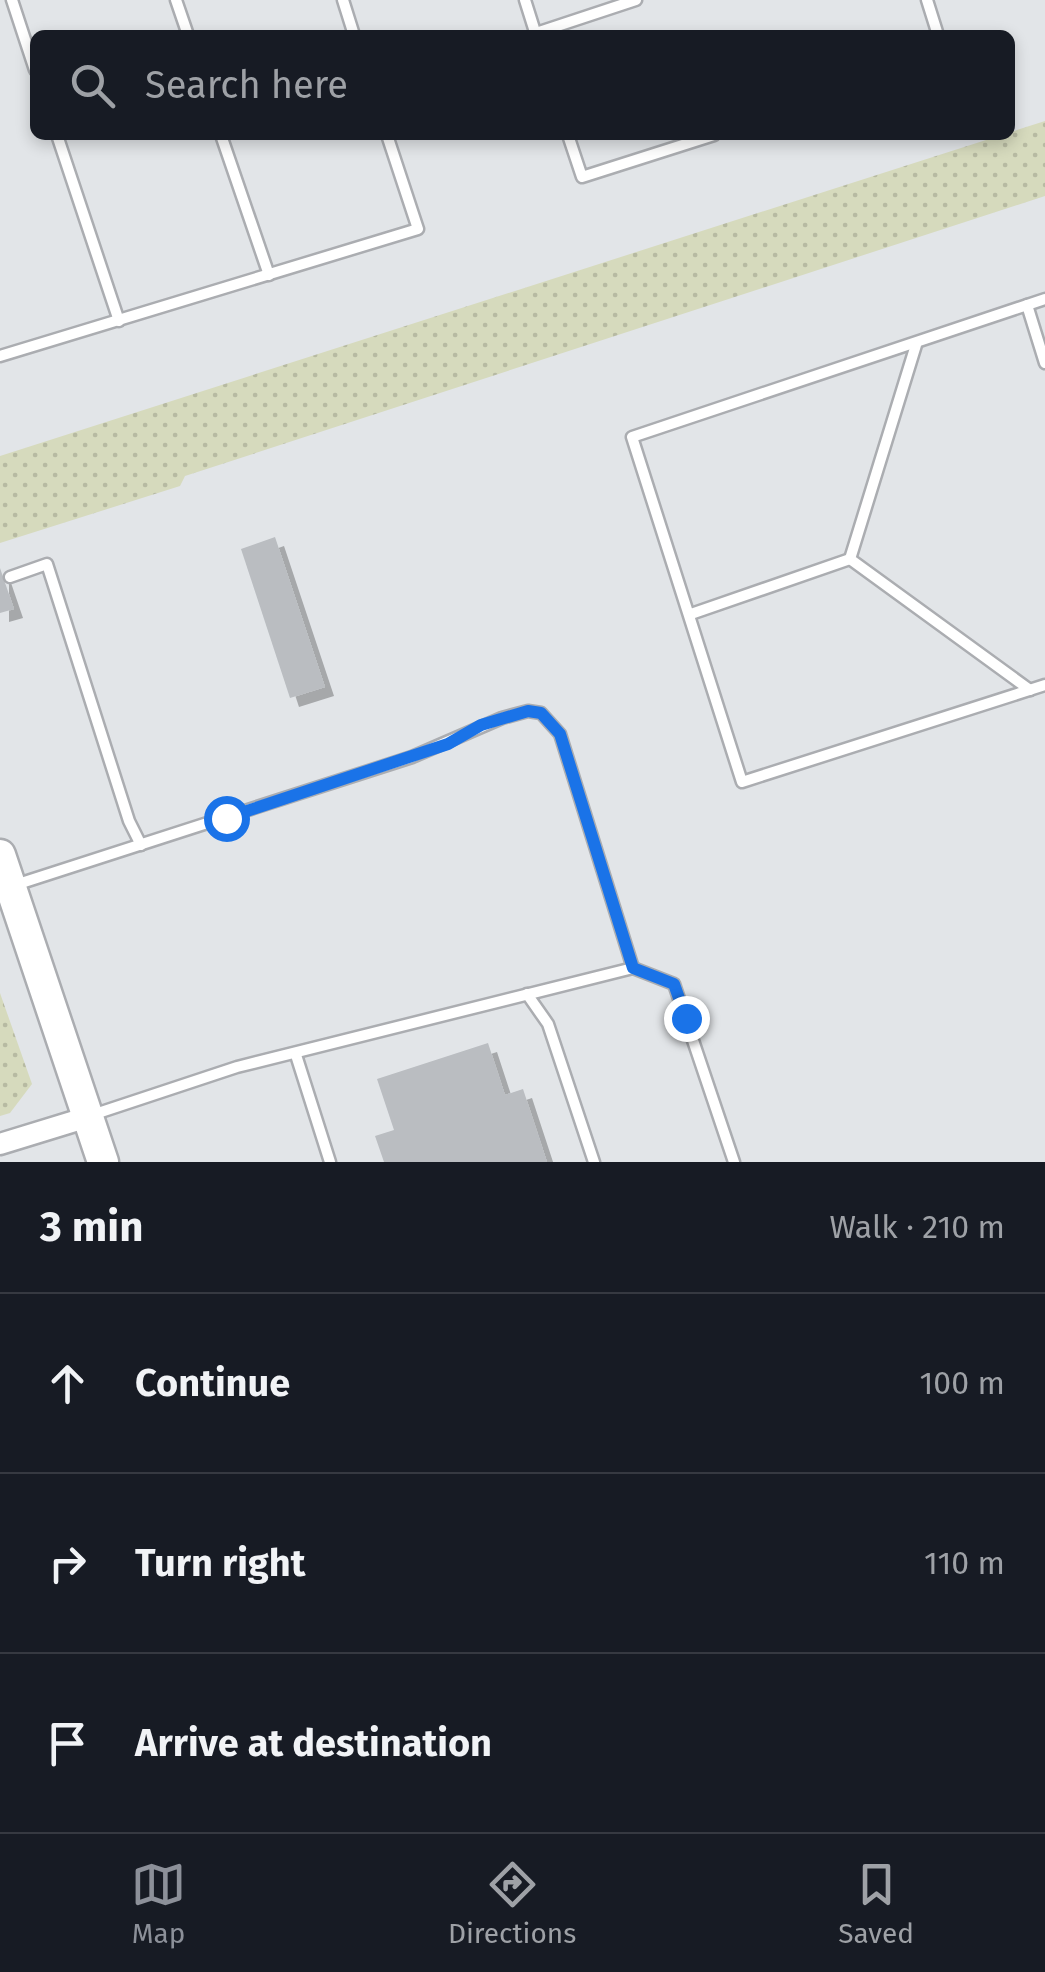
<!DOCTYPE html>
<meta charset="utf-8">
<style>
body{margin:0;font-family:"Fira Sans",sans-serif;background:#242831;color:#f1f3f6}
.stop{position:absolute;width:30px;height:30px;margin:-22px;border:8px solid #1a73e8;border-radius:50%;background:#fff}
.stop.end{background:#1a73e8;border-color:#fff;box-shadow:0 2px 10px #0008}
.list{margin:0;padding:0;list-style:none}
h2{display:flex;justify-content:space-between;align-items:center;height:130px;margin:0;padding:0 40px;font-size:42px}
h2 small{font-size:32px;font-weight:400;color:#9ea1a6}
.list li{display:grid;grid-template-columns:65px 1fr auto;gap:30px;align-items:center;box-sizing:border-box;height:180px;padding:0 40px;border-top:2px solid #363941}
.list b{display:block;font-size:38px;white-space:nowrap}
.list em{font-size:32px;font-style:normal;color:#9ea1a6}
.icon{flex:none;width:55px;height:55px;fill:none;stroke:currentColor;stroke-width:2;stroke-linecap:round;stroke-linejoin:round}
.map{position:relative;flex:none;width:1045px;height:1162px;overflow:hidden}
.search{position:absolute;background:#171b24;box-shadow:0 5px 15px #0003;left:30px;right:30px;top:30px;height:110px;display:flex;align-items:center;gap:25px;box-sizing:border-box;padding:0 35px;border-radius:15px;color:#9ea1a6;font-size:38px}
.sheet{height:670px;background:#171b24}
nav{display:flex;justify-content:space-around;align-items:center;box-sizing:border-box;height:140px;border-top:2px solid #363941;background:#171b24;font-size:28px;color:#9ea1a6}
nav a{display:grid;justify-items:center;gap:5px}
nav .on{color:#8c9099}
.map>svg:first-child{display:block}
.grass{fill:url(#grass-dots)}
.building{fill:#babdc1;filter:url(#shadow)}
.lines{fill:none;stroke-linecap:round;stroke-linejoin:round}
.service-casing{stroke:#abadb1;stroke-width:15}
.minor-casing{stroke:#abadb1;stroke-width:25}
.secondary-casing{stroke:#abadb1;stroke-width:35}
.service{stroke:#fff;stroke-width:10}
.minor{stroke:#fff;stroke-width:20}
.secondary{stroke:#fff;stroke-width:30}
.route{stroke:#1a73e8;stroke-width:12}
</style>
<div class="map">
<svg width="1045" height="1162" viewBox="0 0 1045 1162">
<defs>
<pattern id="grass-dots" width="8" height="8" patternUnits="userSpaceOnUse" patternTransform="scale(2.5)"><rect width="8" height="8" fill="#d6dabd"/><path d="M2 2h.1M6 6h.1" fill="none" stroke="#b7baa2" stroke-width="1.8" stroke-linecap="round"/></pattern>
<filter id="shadow"><feDropShadow dx="9" dy="9" stdDeviation="0" flood-color="#0004"/></filter>
</defs>
<rect width="100%" height="100%" fill="#e2e5e8"/>
<!-- grass -->
<g class="grass">
<path d="M1045,121V196L185,476L180,486L0,543V456Z"/>
<path d="M0,993L32,1084L10,1113L0,1116Z"/>
</g>
<!-- building -->
<g class="building">
<path d="M275,537L325,687L290,698L241,549Z"/>
<path d="M0,568L14,609L0,613Z"/>
<path d="M488,1043L505,1095L523,1089L547,1162H384L375,1136L394,1130L377,1079Z"/>
</g>
<g class="lines">
<!-- service casing -->
<g class="service-casing">
<g id="service">
<path d="M12,0L35,70"/>
<path d="M176,0L188,35"/>
<path d="M343,0L354,35"/>
<path d="M525,0L536,35"/>
<path d="M927,0L938,35"/>
<path d="M536,33L636,0"/>
<path d="M57,135L119,321"/>
<path d="M221,135L269,275"/>
<path d="M568,135L582,177L714,135"/>
<path d="M1045,299L632,437L742,782L1045,685"/>
<path d="M1027,305L1045,363"/>
<path d="M916,345L850,559L1030,690"/>
<path d="M0,356L418,229L387,135"/>
<path d="M10,577L47,564L129,821L141,845"/>
<path d="M691,614L850,559"/>
<path d="M12,886L412,757L502,718L528,711L541,713L560,734L633,968"/>
<path d="M527,994L548,1024L594,1162"/>
<path d="M296,1055L330,1162"/>
<path d="M89,1116L237,1067L633,968L674,984L734,1162"/>
</g>
</g>
<!-- minor casing -->
<g class="minor-casing">
<path id="minor" d="M0,1144L88,1117"/>
</g>
<!-- secondary casing -->
<g class="secondary-casing">
<path id="secondary" d="M0,855L103,1162"/>
</g>
<!-- service -->
<use href="#service" class="service"/>
<!-- minor -->
<use href="#minor" class="minor"/>
<!-- secondary -->
<use href="#secondary" class="secondary"/>
</g>
<g class="lines">
<!-- route -->
<path class="route" d="M226,818L448,744L481,725L528,711L541,713L560,734L633,968L674,984L686,1018"/>
</g>
</svg>
<div class="stop" style="left:226px;top:818px"></div>
<div class="stop end" style="left:686px;top:1018px"></div>
<div class="search"><svg class="icon" aria-label="search" viewBox="0 0 24 24"><circle cx="10" cy="10" r="6"/><path d="M15 15l6 6"/></svg>Search here</div>
</div>
<section class="sheet">
<h2>3 min<small>Walk · 210 m</small></h2>
<ul class="list">
<li><svg class="icon" aria-label="ahead" viewBox="0 0 24 24"><path d="M12 20V5M6 11l6-6 6 6"/></svg><div><b>Continue</b></div><em>100 m</em></li>
<li><svg class="icon" aria-label="right" viewBox="0 0 24 24"><path d="M7 20v-9h11M14 6l5 5-5 5"/></svg><div><b>Turn right</b></div><em>110 m</em></li>
<li><svg class="icon" aria-label="arrive" viewBox="0 0 24 24"><path d="M6 21V4h12l-3 4 3 4H6"/></svg><div><b>Arrive at destination</b></div></li>
</ul>
</section>
<nav>
<a class="on"><svg class="icon" aria-label="map" viewBox="0 0 24 24"><path d="M3 6l6-2 6 2 6-2v14l-6 2-6-2-6 2zM9 4v14M15 6v14"/></svg>Map</a>
<a><svg class="icon" aria-label="directions" viewBox="0 0 24 24"><path d="M12 3l9 9-9 9-9-9zM9 14v-3h6M13 9l2 2-2 2"/></svg>Directions</a>
<a><svg class="icon" aria-label="saved" viewBox="0 0 24 24"><path d="M7 4h10v16l-5-4-5 4z"/></svg>Saved</a>
</nav>
